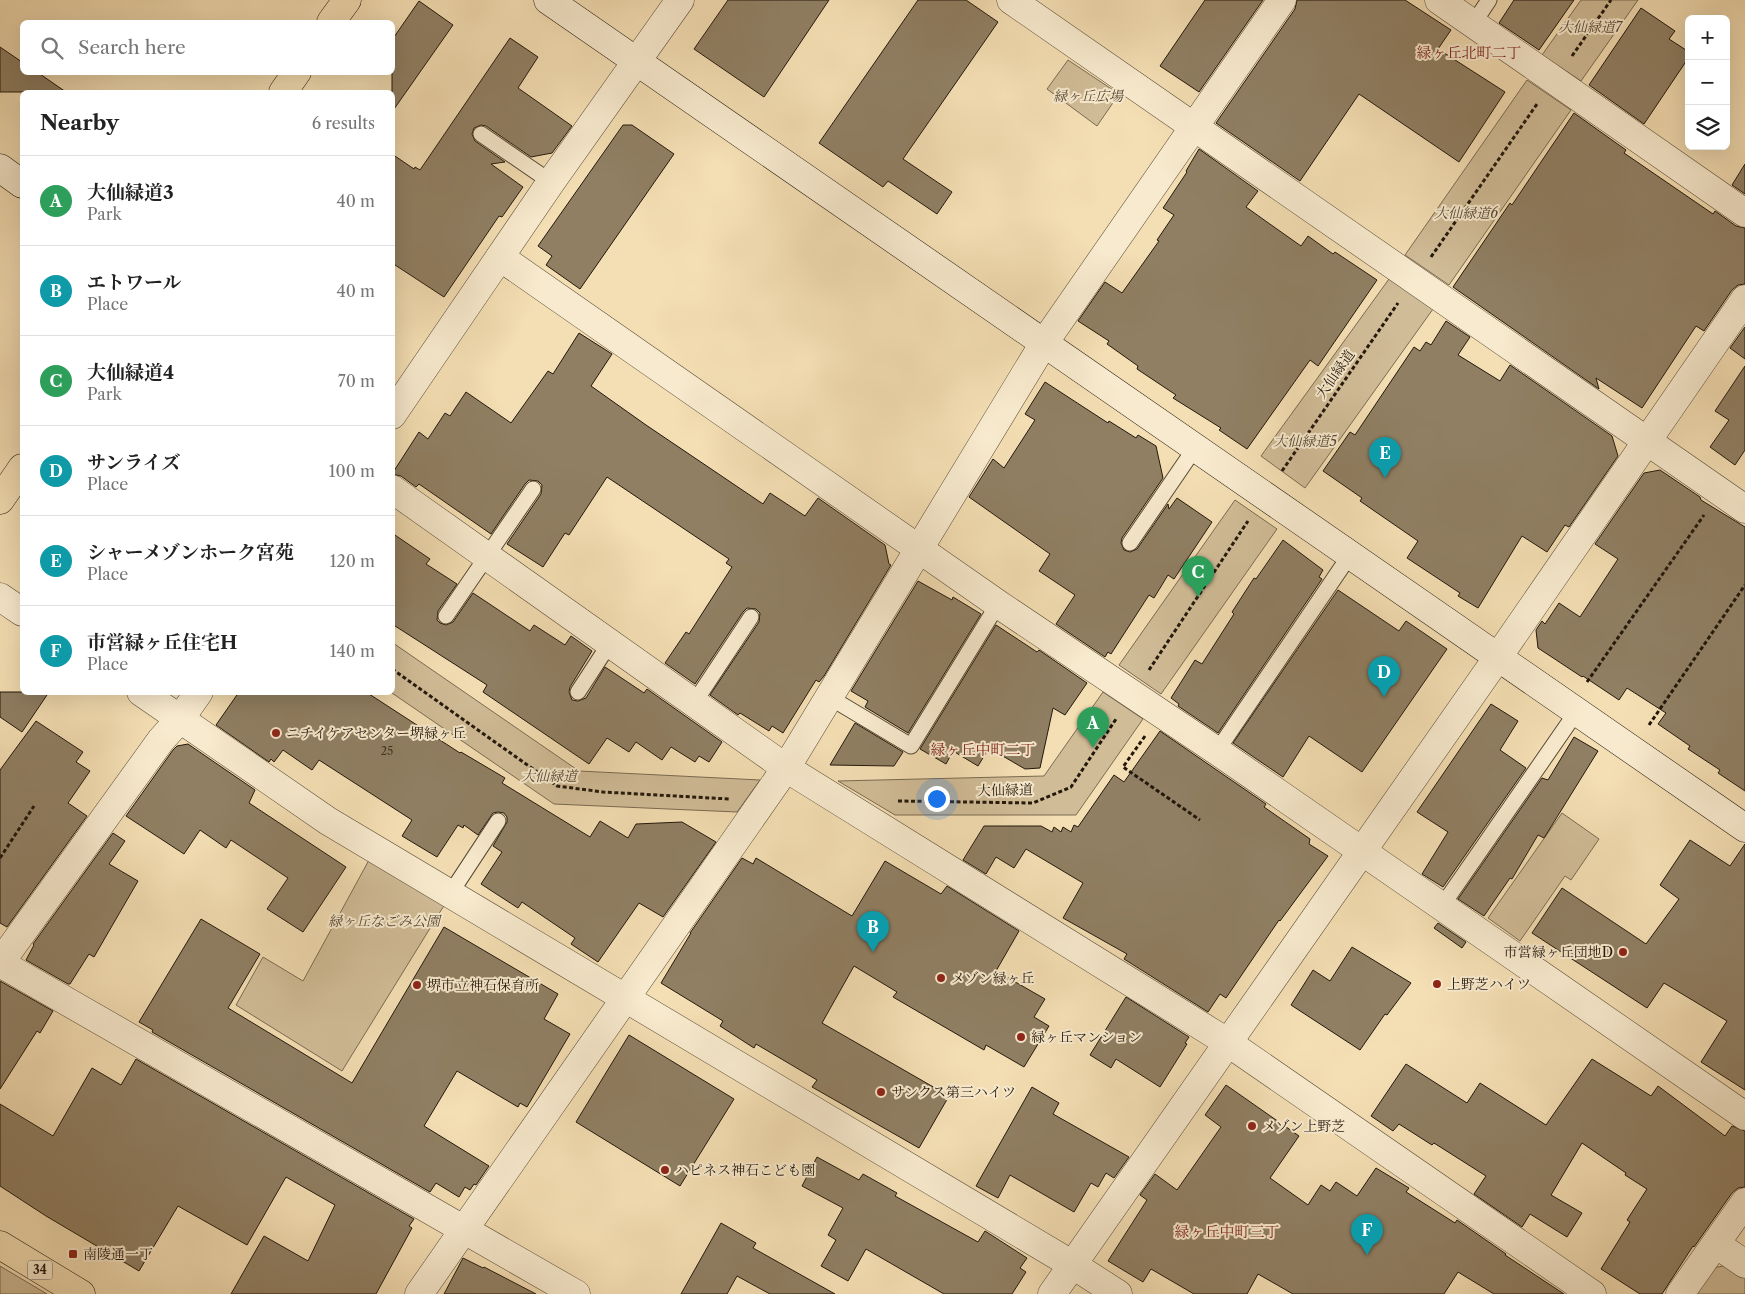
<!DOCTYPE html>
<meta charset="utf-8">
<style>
body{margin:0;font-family:"Libre Caslon Text","Noto Serif JP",serif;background:#f6f6f6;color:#222}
.controls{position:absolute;right:15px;top:15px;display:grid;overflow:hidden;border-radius:8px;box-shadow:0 5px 20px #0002}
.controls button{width:45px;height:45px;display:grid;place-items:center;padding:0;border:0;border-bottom:1px solid #e0e0e0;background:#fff;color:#222;font:25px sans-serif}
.you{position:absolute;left:936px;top:798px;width:18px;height:18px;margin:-12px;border:4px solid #fff;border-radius:50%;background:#1a73e8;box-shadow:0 0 0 8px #1a73e833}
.badge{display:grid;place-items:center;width:32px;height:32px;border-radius:50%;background:#2563eb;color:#fff;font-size:16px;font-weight:700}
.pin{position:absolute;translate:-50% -41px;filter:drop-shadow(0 1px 2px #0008)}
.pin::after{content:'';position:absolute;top:26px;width:18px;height:15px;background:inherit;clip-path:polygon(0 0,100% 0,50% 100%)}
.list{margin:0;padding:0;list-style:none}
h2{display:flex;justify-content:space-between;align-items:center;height:65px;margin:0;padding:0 20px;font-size:21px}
h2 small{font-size:16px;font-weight:400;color:#767676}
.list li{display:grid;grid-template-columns:32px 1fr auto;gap:15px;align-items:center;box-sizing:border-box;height:90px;padding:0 20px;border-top:1px solid #e0e0e0}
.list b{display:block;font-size:19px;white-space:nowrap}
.list p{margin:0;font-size:16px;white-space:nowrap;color:#767676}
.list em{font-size:16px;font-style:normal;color:#767676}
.icon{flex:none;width:28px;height:28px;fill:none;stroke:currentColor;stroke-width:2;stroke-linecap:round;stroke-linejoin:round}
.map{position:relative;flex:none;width:1745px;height:1294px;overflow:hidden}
.search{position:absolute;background:#fff;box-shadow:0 5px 20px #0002;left:20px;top:20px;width:375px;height:55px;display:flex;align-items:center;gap:12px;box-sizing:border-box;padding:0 18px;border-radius:8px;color:#767676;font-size:19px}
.panel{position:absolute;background:#fff;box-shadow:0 5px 20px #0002;left:20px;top:90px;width:375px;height:605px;border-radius:8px}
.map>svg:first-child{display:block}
.green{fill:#d0bc97;stroke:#7a6a52}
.building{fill:#907f63;stroke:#23180c}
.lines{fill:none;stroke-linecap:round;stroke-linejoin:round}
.lane-casing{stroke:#574a36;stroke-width:17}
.street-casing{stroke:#574a36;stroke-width:29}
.secondary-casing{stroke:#23180c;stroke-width:29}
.primary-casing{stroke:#23180c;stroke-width:29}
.path{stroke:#23180c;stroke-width:3;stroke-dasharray:4 2.5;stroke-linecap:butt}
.lane{stroke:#f8eace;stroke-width:15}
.street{stroke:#f8eace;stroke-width:28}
.secondary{stroke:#f8eace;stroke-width:28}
.primary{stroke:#f4deb3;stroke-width:28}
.poi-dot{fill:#8f2418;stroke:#f8eace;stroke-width:2}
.labels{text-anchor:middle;stroke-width:4;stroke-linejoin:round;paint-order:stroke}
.number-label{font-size:11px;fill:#3e3222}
.shield{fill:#f8eace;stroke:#635746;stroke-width:1}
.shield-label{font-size:12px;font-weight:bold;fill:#23180c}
.park-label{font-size:14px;font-style:italic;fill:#574936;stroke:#f8eace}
.street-label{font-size:14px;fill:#23180c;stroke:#f8eace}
.poi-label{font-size:14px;fill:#23180c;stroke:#f8eace;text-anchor:start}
.neighbourhood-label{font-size:15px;fill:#7a1f14;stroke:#f8eace}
</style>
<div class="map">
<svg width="1745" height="1294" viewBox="0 0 1745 1294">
<rect width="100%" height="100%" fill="#f4deb3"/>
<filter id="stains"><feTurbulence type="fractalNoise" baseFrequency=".004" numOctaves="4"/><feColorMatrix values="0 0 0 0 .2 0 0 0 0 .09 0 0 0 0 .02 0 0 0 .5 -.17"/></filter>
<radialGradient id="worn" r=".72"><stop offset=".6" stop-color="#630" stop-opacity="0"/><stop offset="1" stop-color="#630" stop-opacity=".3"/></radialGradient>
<!-- green -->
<g class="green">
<path d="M1581,0H1638L1581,81L1542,55Z"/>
<path d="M1068,60L1119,94L1097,126L1047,89Z"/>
<path d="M1527,80L1571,110L1449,285L1405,255Z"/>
<path d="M1389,279L1433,309L1305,488L1261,456Z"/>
<path d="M1235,500L1277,529L1161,694L1119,665Z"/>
<path d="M393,643L579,771L760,780L737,812L554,804L392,693Z"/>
<path d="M1103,692L1143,719L1076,815H895L838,781L1044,776Z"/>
<path d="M1562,813L1599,839L1571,880L1565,876L1520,941L1488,918Z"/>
<path d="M369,860L445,904L342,1071L236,1005L263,957L303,981Z"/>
<path d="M1729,1265L1745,1276V1294H1694L1712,1268Z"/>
<path d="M0,1266L47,1294H0Z"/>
</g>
<!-- building -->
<g class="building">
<path d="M728,0H829L764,97L694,49Z"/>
<path d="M918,0H966L998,22L903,159L952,192L937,214L888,181L883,187L819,143Z"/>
<path d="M1205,0H1263L1199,92L1160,66Z"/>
<path d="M1297,0H1405L1451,30L1438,49L1505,92L1459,162L1359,94L1300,181L1216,123L1295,9Z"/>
<path d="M1514,0H1574L1539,50L1499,23Z"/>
<path d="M419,1L453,25L392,112V40Z"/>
<path d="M1641,8L1675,31L1669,39L1689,52V57L1644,124L1589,85Z"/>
<path d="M510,38L538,57L518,88L572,126L552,153L531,157L486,126L481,125L474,128L472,134L475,141L505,162L491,164L523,187L502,217L499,216L444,297L392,263V154L414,169L415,167L420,170Z"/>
<path d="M0,47L22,62V72H37L66,92H0Z"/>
<path d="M1574,113L1626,150L1624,153L1713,214L1715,211L1736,226L1745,228V284L1738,285L1732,290L1704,331L1696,326L1642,408L1596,378L1599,389L1453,287L1510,203L1512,205Z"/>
<path d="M623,125H632L674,154L580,289L546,265L552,256L538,246Z"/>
<path d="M1199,149L1258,191L1246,207L1267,222L1301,246L1308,236L1333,254L1335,252L1377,280L1318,366L1310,360L1247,449L1219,430L1221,428L1173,398L1176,395L1137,369L1138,366L1107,344L1109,341L1078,321L1105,282L1122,293L1159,241L1157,240L1174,215L1163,208L1187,172L1186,171Z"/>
<path d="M1745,164V194L1732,185Z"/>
<path d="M1446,321L1470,337L1458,355L1500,381L1510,365L1612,436L1618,456L1569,527L1565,525L1547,552L1522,536L1478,608L1458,596L1460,593L1407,558L1418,541L1360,501L1362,498L1323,471L1350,432L1355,435L1414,347L1420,351L1426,342L1431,345Z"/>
<path d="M1745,327V359L1730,348Z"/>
<path d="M579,333L612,354L591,386L646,425L763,504L770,493L805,516L818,498L885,545L889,564L891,565L824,676L819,682L816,680L783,733L772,726L769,731L740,713L738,715L710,695L759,622L760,613L756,609L747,608L743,612L695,684L665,663L686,632L689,634L732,567L726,563L729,559L607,477L569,535L565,533L543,567L507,544L541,494L542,485L538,481L529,480L525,484L491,534L419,484L416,487L401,476L392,474L419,432L428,439L445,413L450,416L466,392L511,423L548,371L553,374Z"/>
<path d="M1745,366V450L1735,465L1710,447L1729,420L1715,411Z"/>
<path d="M1045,382L1108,423L1109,421L1136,438L1138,435L1156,446L1163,478L1122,538L1121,543L1124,550L1130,552L1137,549L1168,504L1169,509L1177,498L1212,522L1174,579L1168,575L1154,598L1149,595L1111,654L1108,652L1105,657L1056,624L1075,595L1039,571L1050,554L969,497L993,459L1004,468L1035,420L1025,414Z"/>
<path d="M1660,470L1700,497L1701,500L1745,527V791L1718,773L1720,770L1688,749L1690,746L1658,724L1666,713L1627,688L1619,700L1583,676L1582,677L1538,648L1536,630L1542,621L1545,624L1559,603L1580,617L1618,559L1595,544L1644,473Z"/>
<path d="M392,533L430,559L426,564L457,584L438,611L437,620L440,623L446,625L453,622L473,593L530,631L534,625L565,645L571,636L592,651L570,687L569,692L572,700L578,701L586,698L605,667L644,693L647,689L722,742L709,762L699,756L695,762L671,747L662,760L636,742L629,752L607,738L589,764L483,692L487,685L392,624Z"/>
<path d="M1283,540L1323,570L1319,577L1322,579L1218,733L1178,706L1179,704L1171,698L1195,660L1202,664L1234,614L1232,612L1254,578L1256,579Z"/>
<path d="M918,581L952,600L953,597L981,614L908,733L865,707L868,701L851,691Z"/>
<path d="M1338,590L1399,631L1406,621L1447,649L1362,772L1309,736L1283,777L1233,743Z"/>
<path d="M996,625L1037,652L1039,650L1087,683L1065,715L1053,708L1040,768L1025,769L989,748L978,766L953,751L946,764L920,749Z"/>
<path d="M0,692H49L22,732L0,717Z"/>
<path d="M239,692H366L460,753L461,752L505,778L502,783L590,837L600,821L628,838L636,824L682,822L716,842L663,917L639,903L598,962L571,944L575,938L522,902L518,908L481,884L502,852L493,846L507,822V817L504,813L498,812L493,813L478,835L464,825L463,828L458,825L437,857L402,836L412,820L319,760L312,770L283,750L274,762L271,759L269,762L216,725Z"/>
<path d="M1491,704L1518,721L1500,750L1526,768L1443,887L1422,874L1448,832L1417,812Z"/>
<path d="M36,721L83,752L76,762L90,771L68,803L87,816L7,927L0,923V770Z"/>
<path d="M855,723L903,752L894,766L830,765Z"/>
<path d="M1160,731L1266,804L1264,807L1310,839L1309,844L1328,856L1280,921L1279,920L1226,998L1220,994L1208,1012L1124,959L1127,954L1063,918L1083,883L1026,849L1014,868L996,857L986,874L963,860L984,826H1041L1052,832L1054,827L1061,832L1063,827L1071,832L1074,825L1078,827L1114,775L1124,782Z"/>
<path d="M1574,737L1598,751L1544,838L1538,835L1512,879L1510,878L1484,916L1458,899L1542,778L1548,780Z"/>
<path d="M188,744L255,790L249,803L346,867L303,932L267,909L288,878L231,840L226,848L200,830L184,854L126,816L173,750L177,746Z"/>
<path d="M113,833L125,841L109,864L138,881L94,957L89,954L70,984H68L26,960L34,945L33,944Z"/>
<path d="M1690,840L1730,866L1745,844V1090L1701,1062L1727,1021L1664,983L1647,1008L1532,933L1562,888L1646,944L1679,899L1660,885Z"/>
<path d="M742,858L753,864L756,858L852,916L885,861L941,894L947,886L1019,931L996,971L1045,999L1034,1017L1049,1026L1024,1067L986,1045L984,1050L893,997L897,992L854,966L822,1023L949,1096L919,1148L812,1087L817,1080L756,1044L754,1048L720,1026L723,1021L661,983L691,933H690Z"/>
<path d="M201,919L260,954L228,1008L352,1083L444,927L558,994L544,1019L570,1034L527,1107L520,1103L518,1107L457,1071L424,1126L489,1166L476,1185L474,1184L470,1190L465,1187L459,1197L436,1183L430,1192L152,1032L153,1030L139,1022Z"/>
<path d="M1438,923L1466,942L1462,948L1434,928Z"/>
<path d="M1352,947L1411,983L1387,1015L1385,1014L1360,1050L1291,1005L1313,970L1330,981Z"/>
<path d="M0,981L53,1011L40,1033L37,1031L0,1089Z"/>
<path d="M1126,997L1189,1037L1185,1043L1187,1044L1160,1087L1116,1059L1111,1068L1090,1055Z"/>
<path d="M629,1035L734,1099L680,1186L576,1122Z"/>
<path d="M136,1059L414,1219L409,1226L412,1228L376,1294H231L264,1236L308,1261L335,1205L286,1177L247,1245L178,1206L139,1271L46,1216L0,1186V1104L53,1136L92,1068L121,1085Z"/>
<path d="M1592,1059L1651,1096L1658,1086L1725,1136L1732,1126L1745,1131V1187L1738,1188L1732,1193L1694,1247L1693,1246L1662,1294H1640L1601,1269L1630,1222L1627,1220L1647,1189L1625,1175L1626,1173L1582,1143L1551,1195L1582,1213L1567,1237L1530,1214L1522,1227L1474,1194L1486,1176L1434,1143L1432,1145L1399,1124L1393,1131L1371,1116L1406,1064L1467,1103L1480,1083L1546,1125Z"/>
<path d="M1226,1085L1299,1136L1270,1178L1308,1205L1321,1185L1330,1191L1336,1182L1357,1196L1376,1168L1409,1188L1406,1192L1455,1223L1457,1220L1506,1254L1505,1255L1564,1294H1494L1458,1272L1444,1294H1293L1258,1274L1247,1294H1194L1151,1269L1143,1282L1108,1261L1147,1200L1140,1195L1155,1174L1177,1190L1221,1127L1205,1115Z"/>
<path d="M1032,1087L1059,1103L1053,1114L1129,1157L1114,1178L1106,1173L1098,1187L1091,1183L1074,1212L1010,1175L998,1198L976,1186Z"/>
<path d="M817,1157L859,1180L863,1174L897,1193L895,1196L978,1242L985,1231L1027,1258L1020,1268L1026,1272L1012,1294H944L866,1249L848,1281L821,1266L836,1240L828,1235L843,1208L802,1186Z"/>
<path d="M721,1223L756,1243L753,1248L835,1294H770L737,1276L727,1294H681Z"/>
<path d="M463,1258L483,1268L484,1267L536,1294H444Z"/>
</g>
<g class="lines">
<!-- lane casing -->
<g class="lane-casing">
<g id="lane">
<path d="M1473,24L1489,0"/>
<path d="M481,134L551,182"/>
<path d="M1130,543L1195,448"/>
<path d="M446,616L533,489"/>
<path d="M578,692L610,643"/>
<path d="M829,697L911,746L998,604"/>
<path d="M694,703L751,617"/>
<path d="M1217,751L1350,555"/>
<path d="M450,894L498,821"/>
<path d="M1442,906L1577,711"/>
</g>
</g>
<!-- street casing -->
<g class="street-casing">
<g id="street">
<path d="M1011,0L1745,509"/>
<path d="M1439,0L1745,213"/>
<path d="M500,257L998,604L1217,751L1745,1116"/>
<path d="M392,415L551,182L680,0"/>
<path d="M392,489L786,768L1227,1042L1592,1294"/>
<path d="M0,597L22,612"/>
<path d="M141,692L328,821L1073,1265L1118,1294"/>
<path d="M199,692L180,719L161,740L0,963L576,1294"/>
<path d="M1716,1244L1745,1264"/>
<path d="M419,1294L786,768L1044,343L1282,0"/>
<path d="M1052,1294L1498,657L1745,299"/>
<path d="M1680,1294L1745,1202"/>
</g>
</g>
<!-- secondary casing -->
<g class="secondary-casing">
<g id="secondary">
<path d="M548,0L1745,828"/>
<path d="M0,168L22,184"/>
</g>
</g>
<!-- primary casing -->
<g class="primary-casing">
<g id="primary">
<path d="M331,22L347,0"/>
<path d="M283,92L297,72"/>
<path d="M0,500L22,468"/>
<path d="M0,1245L81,1294"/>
</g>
</g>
<!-- path -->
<g class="path">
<path d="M1572,56L1611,0"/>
<path d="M1431,257L1537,104"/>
<path d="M1282,471L1398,303"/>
<path d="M392,669L557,786L603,792L729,799"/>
<path d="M1149,670L1248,521"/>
<path d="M1587,682L1704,515"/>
<path d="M1649,725L1745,585"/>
<path d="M1145,736L1123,767L1200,820"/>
<path d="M898,801L1033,803L1071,787L1116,719"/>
<path d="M0,858L34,806"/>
</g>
<!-- lane -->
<use href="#lane" class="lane"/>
<!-- street -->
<use href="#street" class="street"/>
<!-- secondary -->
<use href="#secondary" class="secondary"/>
<!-- primary -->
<use href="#primary" class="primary"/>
</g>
<!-- markers -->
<g class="poi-dot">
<circle cx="276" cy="733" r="5"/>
<circle cx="1623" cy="952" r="5"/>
<circle cx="941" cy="978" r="5"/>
<circle cx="1437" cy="984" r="5"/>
<circle cx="417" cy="985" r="5"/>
<circle cx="1021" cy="1037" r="5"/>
<circle cx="881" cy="1092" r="5"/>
<circle cx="1252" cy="1126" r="5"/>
<circle cx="665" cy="1170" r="5"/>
<rect x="68" y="1249" width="10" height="10" rx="2.5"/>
</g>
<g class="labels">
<!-- number labels -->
<g class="number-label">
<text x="387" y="755">25</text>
</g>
<!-- shield labels -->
<rect class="shield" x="27.5" y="1260.5" width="25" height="19" rx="4"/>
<g class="shield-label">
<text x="40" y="1274">34</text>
</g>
<!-- park labels -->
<g class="park-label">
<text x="1590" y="32">大仙緑道7</text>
<text x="1088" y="101">緑ヶ丘広場</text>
<text x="1466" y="218">大仙緑道6</text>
<text x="1305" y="446">大仙緑道5</text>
<text x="549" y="781">大仙緑道</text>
<text x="384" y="926">緑ヶ丘なごみ公園</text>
</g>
<!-- street labels -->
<g class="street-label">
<text transform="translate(1335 374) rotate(-55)" y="5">大仙緑道</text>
<text transform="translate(1005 790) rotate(-1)" y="5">大仙緑道</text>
</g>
<!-- poi labels -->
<g class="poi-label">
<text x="286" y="738">ニチイケアセンター堺緑ヶ丘</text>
<text x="1613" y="957" text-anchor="end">市営緑ヶ丘団地D</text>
<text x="951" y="983">メゾン緑ヶ丘</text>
<text x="1447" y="989">上野芝ハイツ</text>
<text x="427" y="990">堺市立神石保育所</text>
<text x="1031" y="1042">緑ヶ丘マンション</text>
<text x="891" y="1097">サンクス第三ハイツ</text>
<text x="1262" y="1131">メゾン上野芝</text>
<text x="675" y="1175">ハピネス神石こども園</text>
<text x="83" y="1259">南陵通一丁</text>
</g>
<!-- neighbourhood labels -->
<g class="neighbourhood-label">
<text x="1469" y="58">緑ヶ丘北町二丁</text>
<text x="983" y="755">緑ヶ丘中町二丁</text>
<text x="1227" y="1237">緑ヶ丘中町三丁</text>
</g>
</g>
<rect width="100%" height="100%" filter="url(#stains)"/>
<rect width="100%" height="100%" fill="url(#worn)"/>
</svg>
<div class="controls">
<button>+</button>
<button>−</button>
<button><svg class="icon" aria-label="layers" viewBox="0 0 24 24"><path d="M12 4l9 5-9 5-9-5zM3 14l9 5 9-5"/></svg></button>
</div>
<div class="you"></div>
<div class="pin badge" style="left:1093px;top:748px;background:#2e9e5b">A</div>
<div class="pin badge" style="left:873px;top:952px;background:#0f9aa8">B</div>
<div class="pin badge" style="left:1198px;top:597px;background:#2e9e5b">C</div>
<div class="pin badge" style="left:1384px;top:697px;background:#0f9aa8">D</div>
<div class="pin badge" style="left:1385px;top:478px;background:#0f9aa8">E</div>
<div class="pin badge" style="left:1367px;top:1255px;background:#0f9aa8">F</div>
<div class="search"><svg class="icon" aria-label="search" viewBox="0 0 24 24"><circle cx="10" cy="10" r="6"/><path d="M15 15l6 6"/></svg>Search here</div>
<section class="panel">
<h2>Nearby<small>6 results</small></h2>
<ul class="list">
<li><span class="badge" style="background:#2e9e5b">A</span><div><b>大仙緑道3</b><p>Park</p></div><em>40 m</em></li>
<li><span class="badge" style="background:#0f9aa8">B</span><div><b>エトワール</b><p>Place</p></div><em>40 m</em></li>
<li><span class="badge" style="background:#2e9e5b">C</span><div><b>大仙緑道4</b><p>Park</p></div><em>70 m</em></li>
<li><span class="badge" style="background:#0f9aa8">D</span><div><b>サンライズ</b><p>Place</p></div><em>100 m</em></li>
<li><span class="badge" style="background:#0f9aa8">E</span><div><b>シャーメゾンホーク宮苑</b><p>Place</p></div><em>120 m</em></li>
<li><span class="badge" style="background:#0f9aa8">F</span><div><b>市営緑ヶ丘住宅H</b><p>Place</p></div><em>140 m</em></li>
</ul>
</section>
</div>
